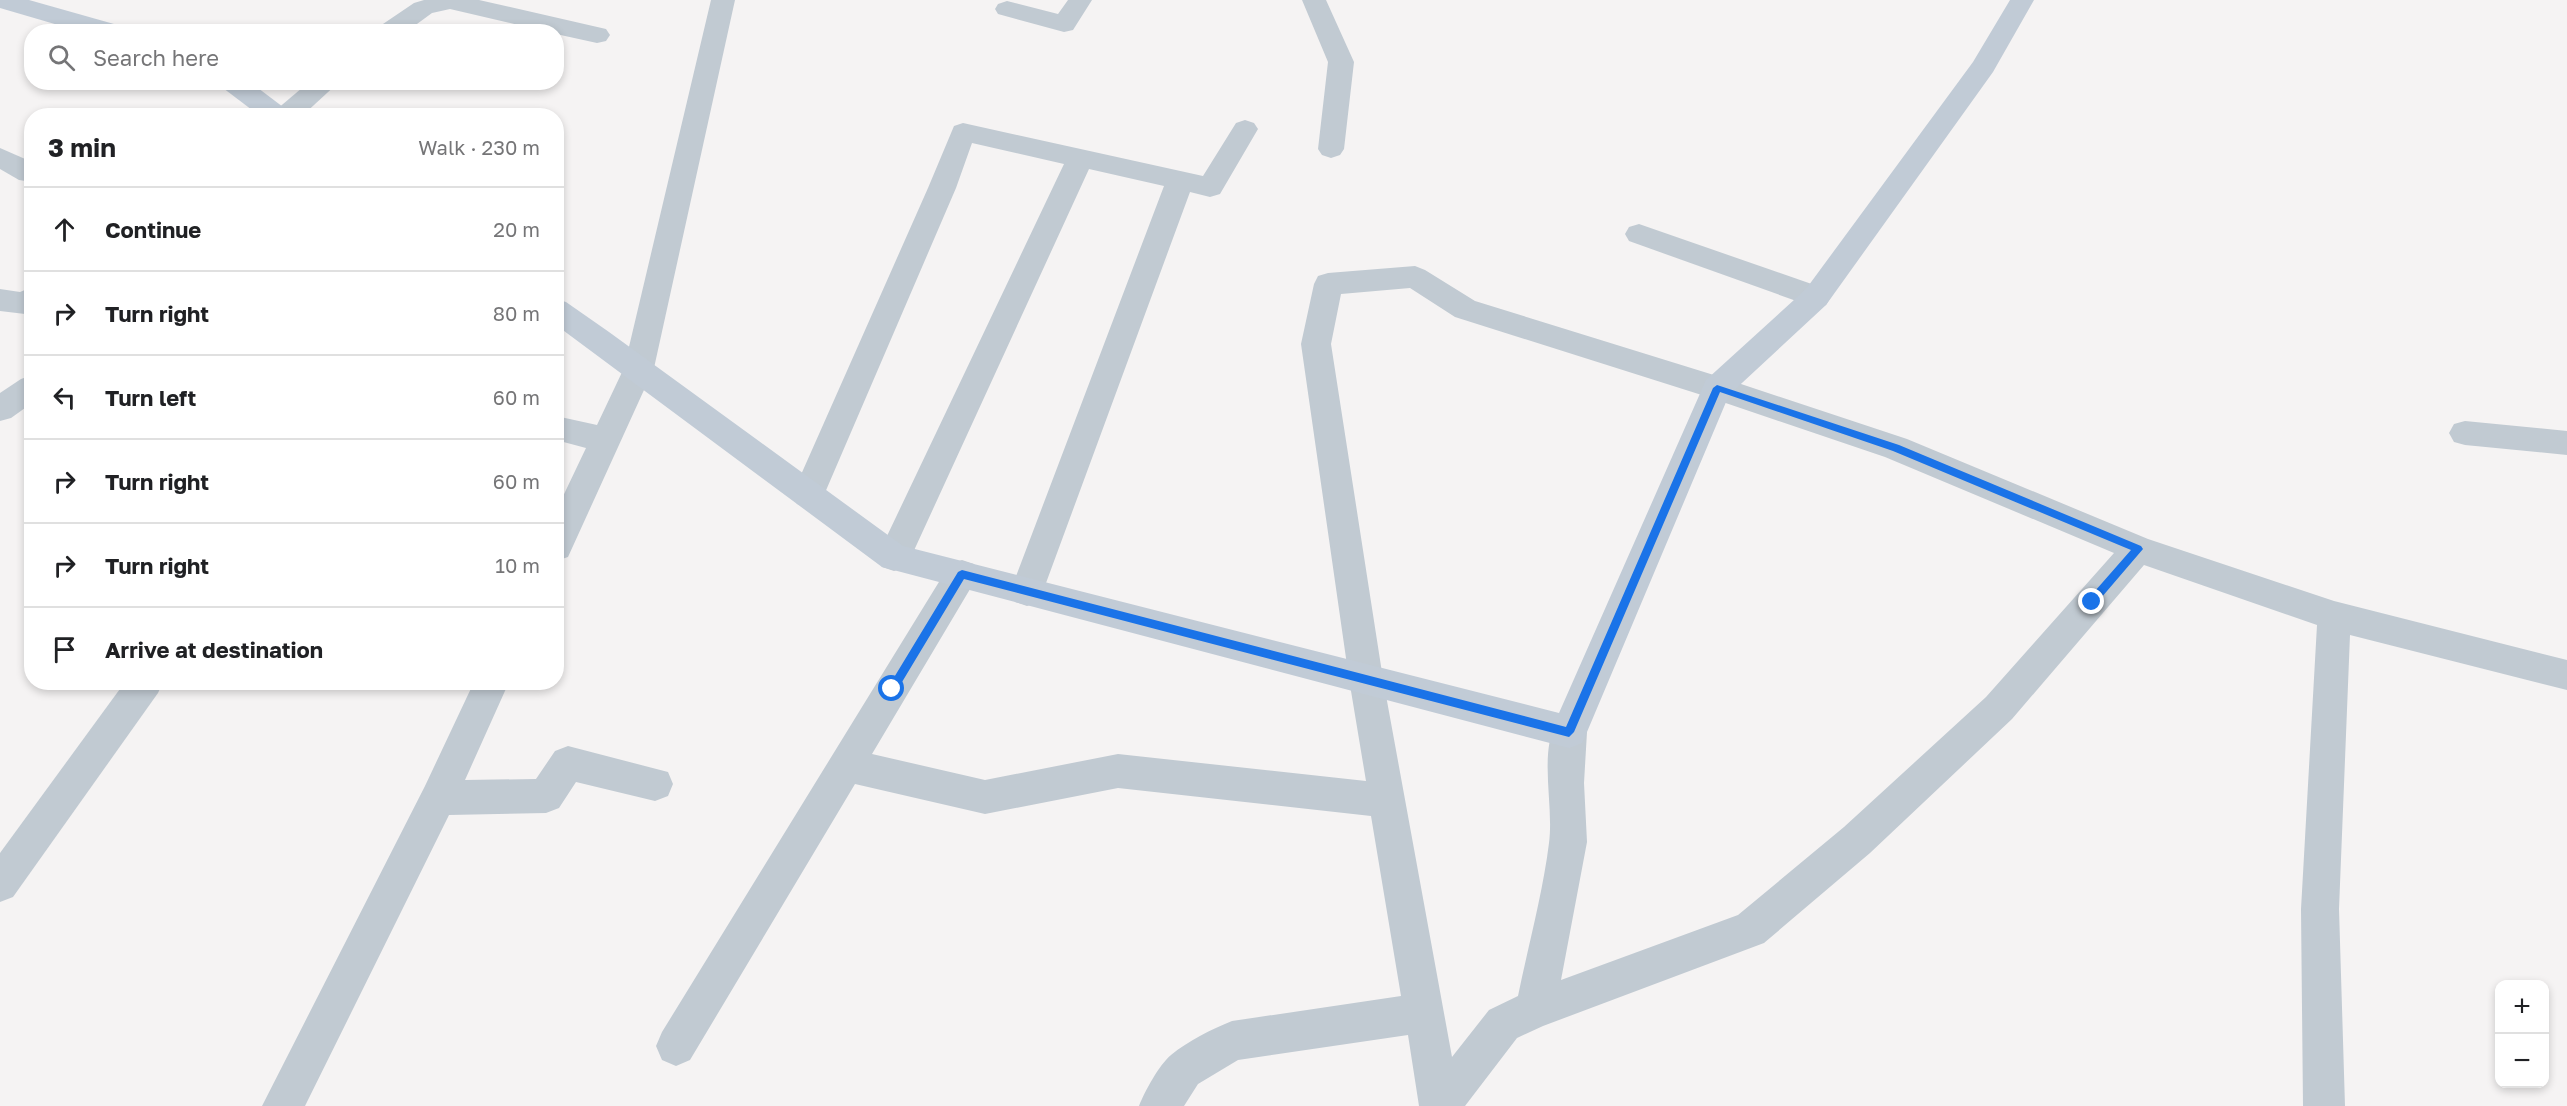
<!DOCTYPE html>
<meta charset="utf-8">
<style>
body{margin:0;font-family:"Golos Text",sans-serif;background:#f6f6f6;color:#202124}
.controls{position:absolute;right:18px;bottom:18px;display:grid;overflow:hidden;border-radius:12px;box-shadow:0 3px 9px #0003}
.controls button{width:54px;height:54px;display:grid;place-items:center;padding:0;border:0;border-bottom:2px solid #e0e0e0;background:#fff;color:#202124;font:30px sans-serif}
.stop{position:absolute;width:18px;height:18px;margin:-14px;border:4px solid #1a73e8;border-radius:50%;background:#fff}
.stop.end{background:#1a73e8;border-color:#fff;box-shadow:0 2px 6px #0008}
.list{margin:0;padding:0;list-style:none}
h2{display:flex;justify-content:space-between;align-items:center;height:78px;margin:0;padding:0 24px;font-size:26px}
h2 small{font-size:20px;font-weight:400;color:#757577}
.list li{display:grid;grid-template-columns:39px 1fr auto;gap:18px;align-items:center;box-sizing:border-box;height:84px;padding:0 24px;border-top:2px solid #e0e0e0}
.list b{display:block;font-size:22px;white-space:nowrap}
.list em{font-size:20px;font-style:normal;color:#757577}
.icon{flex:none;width:33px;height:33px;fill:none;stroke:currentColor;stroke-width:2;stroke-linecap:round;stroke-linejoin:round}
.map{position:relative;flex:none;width:2567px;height:1106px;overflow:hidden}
.search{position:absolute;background:#fff;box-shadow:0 3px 9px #0003;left:24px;top:24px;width:540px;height:66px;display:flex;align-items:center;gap:15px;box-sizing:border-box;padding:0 21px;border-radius:24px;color:#757577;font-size:22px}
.panel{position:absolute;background:#fff;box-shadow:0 3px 9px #0003;left:24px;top:108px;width:540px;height:582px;border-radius:24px}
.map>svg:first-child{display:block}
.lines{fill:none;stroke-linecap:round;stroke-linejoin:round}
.street{fill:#c1cad2;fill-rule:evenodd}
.secondary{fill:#c1cbd6;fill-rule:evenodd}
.route{fill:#1a73e8}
</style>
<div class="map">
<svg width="2567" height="1106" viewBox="0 0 2567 1106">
<rect width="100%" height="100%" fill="#f5f3f3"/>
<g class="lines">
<!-- street -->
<g class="street">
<path d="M424,0H479L606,29L610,35L606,41L597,43L556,34V32H548L450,9L432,13L406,32H377L380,26L414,3Z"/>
<path d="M711,0H735L654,368L568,557L556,561V511L586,448L556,440V416L597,425L624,368Z"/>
<path d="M1068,0H1092L1073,30L1064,32L998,14L995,9L998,4L1007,1L1058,14Z"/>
<path d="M1302,0H1326L1354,62L1344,149L1340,155L1331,158L1322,155L1318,149L1328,62Z"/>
<path d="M309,82H339L302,116H272L276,110Z"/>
<path d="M1245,120L1254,123L1258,129L1220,194L1210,197L1190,192L1039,602L1027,606L1015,602L1010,592L1164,186L1089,169L911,557L906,567L894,571L882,567L877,557L1064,164L972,143L956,188L824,495L819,504L808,508L797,504L792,495L928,188L954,126L963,123L1203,176L1236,123Z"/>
<path d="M0,148L32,162V182L19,180L0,169Z"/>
<path d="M1639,224L1826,289L1831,297L1826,305L1816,308L1629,241L1625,234L1629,227Z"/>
<path d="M1415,266L1425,270L1475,301L1717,376L1907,439L2148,539L2334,601L2567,660V690L2350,635L2339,909L2345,1106H2303L2301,909L2317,625L2144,565L2012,719L1870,853L1764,943L1543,1026L1517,1038L1465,1106H1419L1408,1035L1238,1060L1198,1084L1184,1106H1139C1145,1091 1159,1065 1171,1055C1188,1041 1212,1029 1232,1021L1401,996L1371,816L1118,788L985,814L855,784L690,1060L676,1066L662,1060L656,1046L662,1032L950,564L962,560L974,564L979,574L872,754L985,780L1118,754L1366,781L1349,679L1301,344L1314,284L1318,276L1328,273ZM1410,288L1455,317L1708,397L1885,457L2114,553L1986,697L1844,827L1738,915L1561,980L1587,842L1584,783L1587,732L1582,721L1569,716L1556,721C1539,758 1554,804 1549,843C1543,892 1528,947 1518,996L1489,1010L1452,1057L1383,679L1331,344L1341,294Z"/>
<path d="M32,287V312L25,314L0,311V289L20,292Z"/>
<path d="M32,375V403L11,418L0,421V393L21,379Z"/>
<path d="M2465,421L2567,431V455L2465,445L2454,442L2449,433L2454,424Z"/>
<path d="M125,682H163L158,693L13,897L0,902V853Z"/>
<path d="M474,682H509L465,780L536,779L555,751L568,746L668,772L673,784L668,796L655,801L576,782L559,808L546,813L449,815L305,1106H262L425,786Z"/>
</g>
<!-- secondary -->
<g class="secondary">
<path d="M0,0H29L121,26L124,32H82L0,8Z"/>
<path d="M2010,0H2034L1993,72L1826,305L1729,395L1587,732L1582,743L1569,748L882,567L556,325V299L566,302L609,332L903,546L1559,713L1706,380L1806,289L1973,62Z"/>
<path d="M219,82H250L287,110L291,116H260L223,88Z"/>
</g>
</g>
<!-- route -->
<path class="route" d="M1717,385L1899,445L2141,546L2143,549L2095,605H2088V599L2131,550L1893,451L1720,392L1574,732L1569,737L964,579L896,692L892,694L887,689L958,572L962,570L1566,727L1713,388Z"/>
</svg>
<div class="controls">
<button>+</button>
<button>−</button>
</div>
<div class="stop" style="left:892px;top:689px"></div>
<div class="stop end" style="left:2092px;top:602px"></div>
<div class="search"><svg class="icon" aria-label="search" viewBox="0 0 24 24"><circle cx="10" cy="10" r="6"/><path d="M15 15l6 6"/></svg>Search here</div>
<section class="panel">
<h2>3 min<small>Walk · 230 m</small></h2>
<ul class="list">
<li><svg class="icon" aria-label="ahead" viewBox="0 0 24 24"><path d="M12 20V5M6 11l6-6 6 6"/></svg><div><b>Continue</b></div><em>20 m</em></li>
<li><svg class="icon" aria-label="right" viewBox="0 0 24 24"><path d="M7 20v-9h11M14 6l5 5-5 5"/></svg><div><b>Turn right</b></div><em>80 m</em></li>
<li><svg class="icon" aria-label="left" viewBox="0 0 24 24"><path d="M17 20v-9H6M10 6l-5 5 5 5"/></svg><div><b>Turn left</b></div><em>60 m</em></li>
<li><svg class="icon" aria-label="right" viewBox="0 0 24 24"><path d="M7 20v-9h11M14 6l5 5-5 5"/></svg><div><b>Turn right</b></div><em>60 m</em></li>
<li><svg class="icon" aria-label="right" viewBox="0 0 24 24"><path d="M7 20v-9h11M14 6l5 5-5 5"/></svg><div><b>Turn right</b></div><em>10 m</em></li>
<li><svg class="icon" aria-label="arrive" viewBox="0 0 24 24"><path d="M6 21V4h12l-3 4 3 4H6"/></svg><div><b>Arrive at destination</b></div></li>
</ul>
</section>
</div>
